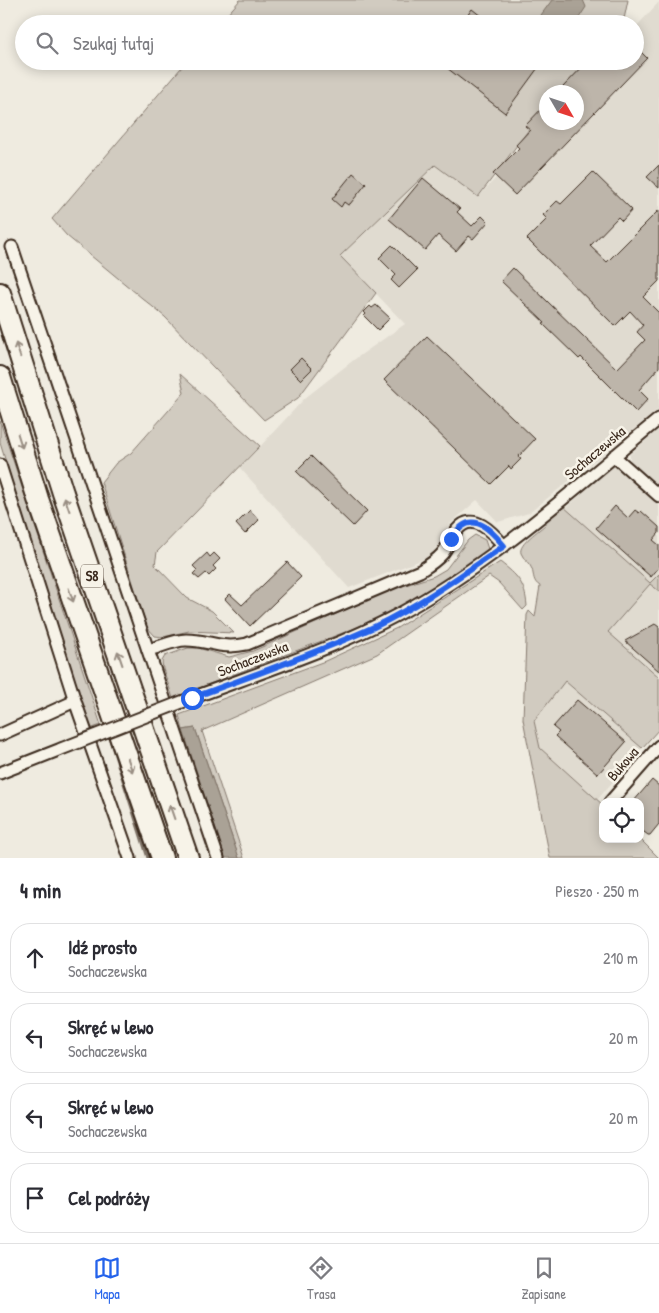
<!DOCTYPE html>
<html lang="pl">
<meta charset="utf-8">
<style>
body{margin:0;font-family:"Patrick Hand",sans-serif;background:#f7f7f7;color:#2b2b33}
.controls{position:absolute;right:15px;bottom:15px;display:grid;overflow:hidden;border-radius:10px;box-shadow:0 2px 12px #0003}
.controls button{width:45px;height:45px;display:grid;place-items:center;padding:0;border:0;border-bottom:1px solid #e1e1e2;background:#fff;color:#2b2b33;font:25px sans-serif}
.compass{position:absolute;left:539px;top:85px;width:45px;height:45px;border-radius:50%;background:#fff;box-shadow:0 2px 12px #0003;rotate:129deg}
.stop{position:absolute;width:15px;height:15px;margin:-11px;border:4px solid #2563eb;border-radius:50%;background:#fff}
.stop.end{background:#2563eb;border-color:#fff;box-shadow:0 1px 5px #0008}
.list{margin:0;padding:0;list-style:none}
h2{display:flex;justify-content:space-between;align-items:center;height:65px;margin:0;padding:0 20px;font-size:21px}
h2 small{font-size:16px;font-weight:400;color:#7c7c81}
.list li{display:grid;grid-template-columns:32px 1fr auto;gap:15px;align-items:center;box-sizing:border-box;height:70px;margin:0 10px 10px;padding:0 10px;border:1px solid #e1e1e2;border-radius:20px}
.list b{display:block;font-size:19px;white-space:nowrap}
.list p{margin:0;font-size:16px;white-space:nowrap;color:#7c7c81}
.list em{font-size:16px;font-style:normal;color:#7c7c81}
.icon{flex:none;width:28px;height:28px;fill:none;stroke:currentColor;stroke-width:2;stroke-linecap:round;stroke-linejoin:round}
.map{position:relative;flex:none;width:659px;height:858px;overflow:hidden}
.search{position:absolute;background:#fff;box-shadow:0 2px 12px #0003;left:15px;right:15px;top:15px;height:55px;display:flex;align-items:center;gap:12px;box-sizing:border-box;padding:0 18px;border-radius:28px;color:#7c7c81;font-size:19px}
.sheet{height:385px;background:#fff}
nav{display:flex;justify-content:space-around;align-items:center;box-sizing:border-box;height:70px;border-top:1px solid #e1e1e2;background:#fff;font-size:14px;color:#7c7c81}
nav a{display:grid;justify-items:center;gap:2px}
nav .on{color:#2563eb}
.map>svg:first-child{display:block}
.built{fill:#e0dbd0}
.green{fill:#d1cbc0;stroke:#867a6f}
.water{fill:#aaa296;stroke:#7e7266}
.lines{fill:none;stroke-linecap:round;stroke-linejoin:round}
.stream{stroke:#7e7266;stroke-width:3}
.building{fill:#bdb5aa;stroke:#3b2a1e}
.minor-casing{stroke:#3b2a1e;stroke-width:15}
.motorway-casing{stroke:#3b2a1e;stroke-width:24}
.minor{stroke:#f7f3e8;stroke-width:11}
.motorway{stroke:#f7f3e8;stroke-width:20}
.minor-bridge-casing{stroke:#3b2a1e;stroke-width:15;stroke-linecap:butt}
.minor-bridge{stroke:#f7f3e8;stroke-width:11}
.oneway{stroke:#998e83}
.route{stroke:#2563eb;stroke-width:6}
.labels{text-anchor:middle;stroke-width:5;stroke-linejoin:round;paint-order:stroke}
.shield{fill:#f7f3e8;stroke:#73665b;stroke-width:1}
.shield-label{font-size:14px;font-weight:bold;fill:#3b2a1e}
.street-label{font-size:15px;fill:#3b2a1e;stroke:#f7f3e8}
</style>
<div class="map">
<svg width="659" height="858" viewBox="0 0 659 858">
<rect width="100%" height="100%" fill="#efebe0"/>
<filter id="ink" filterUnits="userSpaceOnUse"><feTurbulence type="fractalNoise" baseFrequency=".02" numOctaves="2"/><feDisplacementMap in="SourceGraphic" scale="10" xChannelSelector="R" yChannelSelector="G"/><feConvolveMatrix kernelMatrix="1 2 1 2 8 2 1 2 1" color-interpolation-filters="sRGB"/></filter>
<g filter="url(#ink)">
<!-- built -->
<g class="built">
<path d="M659,2V409L529,513L498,522L477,500L451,523L431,556L349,588L240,468L305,398L355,359L405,324L340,256L435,165L478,197L547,123L576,122V92H575L604,61H635V28Z"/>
<path d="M659,429V487L630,462V454Z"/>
<path d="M613,465L659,505V574L650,583L659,591V677L608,632L565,509Z"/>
<path d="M565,680L642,748L597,800L540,748L534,721Z"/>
</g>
<!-- green -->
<g class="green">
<path d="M240,0H628L623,24H219Z"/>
<path d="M187,61H588L560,92H546V108L527,132L478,197L435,165L340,256L376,293L298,398L264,420L165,317L67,236L52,219Z"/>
<path d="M180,374L260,446L157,552L155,565L187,598L212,611L234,633L189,631L163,637L155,636L147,627L101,482L116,463L131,453L184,393Z"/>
<path d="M0,421L101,725L90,729L0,443Z"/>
<path d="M563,506L650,583L659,574V591L650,584L608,632L659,677V729L642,748L565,681L534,721L540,748L603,805V839H640L659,858H550L523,719L527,615L529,611L535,617L540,586C533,582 534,576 532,569C530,563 523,559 521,553C518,544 540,530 546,524V522Z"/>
<path d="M475,535L485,540L488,549L475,562L402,607L353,629L173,698L163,669L162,661L165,656L188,648H198L229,657L253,651L390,590L434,576L446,569L468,540Z"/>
<path d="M500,562C518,576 525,583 527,606L523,610L499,583L489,576L377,654L202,731L244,858H239L195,728L183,730L179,715L325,661L397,628Z"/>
</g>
<!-- water -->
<g class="water">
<path d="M552,0H583L586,7L575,24H546L541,15Z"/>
<path d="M195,728L239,858H225L183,730Z"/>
</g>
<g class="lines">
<!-- stream -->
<path class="stream" d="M93,687L148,858"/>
</g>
<!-- building -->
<g class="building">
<path d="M472,9L491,24H461Z"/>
<path d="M635,46L647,58L515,195L493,174L519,148L516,145L530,130L525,126L546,104V122H576V92H569L563,87L588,61H635Z"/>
<path d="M438,61H543L505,113Z"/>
<path d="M659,165V188L647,177Z"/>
<path d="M593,172L632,210L622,221L618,217L590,246L607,262L659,210V281L643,297L659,313V367L639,390L648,399L636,412L581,357L579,359L543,324L545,323L501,281L513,268L617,369L645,340L637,332L643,325L630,311L615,326L527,239L547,219L543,215L557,201L561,204Z"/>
<path d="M353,173L366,184L350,204L348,205L344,202L341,207L332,199Z"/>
<path d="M423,178L460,209L457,212L472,226L482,216L488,222L473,239L469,236L456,251L438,235L425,250L389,219Z"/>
<path d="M392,245L417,270L399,288L391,280L396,275L379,258Z"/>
<path d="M376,305L390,318L378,330L364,316L366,314L364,312L370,306L372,308Z"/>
<path d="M427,336L535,439L518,457L521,459L511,469L509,466L491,484L384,380Z"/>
<path d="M301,358L312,369L301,380L290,369Z"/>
<path d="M311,456L367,511L353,526L296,471Z"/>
<path d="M615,506L628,518L635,510L639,513L641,511L659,527V533L653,540L659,545V567L651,577L596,528Z"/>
<path d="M250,510L259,520L245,534L236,524Z"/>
<path d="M207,553L210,557L214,553L220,559L213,566L216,569L209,576L206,573L199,579L193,574L197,570L193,566Z"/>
<path d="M287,562L301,577L250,626L225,599L230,594L242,605Z"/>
<path d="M655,624L659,627V671L625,641Z"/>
<path d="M577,700L626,742L598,774L555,736L559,732L553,727Z"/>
<path d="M652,780L659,786V824L650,835H648L640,829V802H633Z"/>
</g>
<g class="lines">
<!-- minor casing -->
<g class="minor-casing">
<g id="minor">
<path d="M12,247L218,858"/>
<path d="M614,456L659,496"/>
<path d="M0,465L75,701L130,858"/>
<path d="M148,650C160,647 174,640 186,640C210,640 220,650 247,644L420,571C428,566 436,561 442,554C448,547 451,537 457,530C473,510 493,533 504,546"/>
<path d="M192,698C261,672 334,649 399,614C495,562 575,488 659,419"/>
<path d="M0,735L75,701"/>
<path d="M0,773L61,749"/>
<path d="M610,802L659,746"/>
</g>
</g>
<!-- motorway casing -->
<g class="motorway-casing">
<g id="motorway">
<path d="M0,293L63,493L188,858"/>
<path d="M0,377L38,499L162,858"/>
</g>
</g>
<!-- minor -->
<use href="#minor" class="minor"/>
<!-- motorway -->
<use href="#motorway" class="motorway"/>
<!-- minor-bridge casing -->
<g class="minor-bridge-casing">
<path id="minor-bridge" d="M61,749L192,698"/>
</g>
<!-- minor-bridge -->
<use href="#minor-bridge" class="minor-bridge"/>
</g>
<!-- one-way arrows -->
<defs><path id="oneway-shaft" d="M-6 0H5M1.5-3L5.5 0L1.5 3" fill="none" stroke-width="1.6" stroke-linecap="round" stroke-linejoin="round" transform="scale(1.25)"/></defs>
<g class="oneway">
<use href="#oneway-shaft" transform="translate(18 350) rotate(-108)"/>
<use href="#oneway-shaft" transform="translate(20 441) rotate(72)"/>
<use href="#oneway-shaft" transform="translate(67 504) rotate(-109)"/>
<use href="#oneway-shaft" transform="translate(71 595) rotate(71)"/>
<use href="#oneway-shaft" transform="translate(120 658) rotate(-109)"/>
<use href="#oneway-shaft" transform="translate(130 765) rotate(71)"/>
<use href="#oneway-shaft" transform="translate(172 812) rotate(-109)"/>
</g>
</g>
<g class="lines" filter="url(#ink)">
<!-- route -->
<path class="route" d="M192,698C253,675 315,654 374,627C420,605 462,575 504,546C487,525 470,509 451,539"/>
</g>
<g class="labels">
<!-- shield labels -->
<rect class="shield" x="81" y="564.5" width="22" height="23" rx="4"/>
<g class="shield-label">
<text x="92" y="581">S8</text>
</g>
<!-- street labels -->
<g class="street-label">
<text transform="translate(595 453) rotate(-40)" y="5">Sochaczewska</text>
<text transform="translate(253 659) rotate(-21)" y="5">Sochaczewska</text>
<text transform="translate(623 764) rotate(-49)" y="5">Bukowa</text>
</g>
</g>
</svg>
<div class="controls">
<button><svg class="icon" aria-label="locate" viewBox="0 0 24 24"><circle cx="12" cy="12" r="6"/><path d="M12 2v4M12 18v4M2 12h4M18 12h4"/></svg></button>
</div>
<svg class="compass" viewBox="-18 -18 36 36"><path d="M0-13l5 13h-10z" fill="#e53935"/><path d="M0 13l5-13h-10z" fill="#7c7c81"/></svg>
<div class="stop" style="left:192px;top:698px"></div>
<div class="stop end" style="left:451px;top:539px"></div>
<div class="search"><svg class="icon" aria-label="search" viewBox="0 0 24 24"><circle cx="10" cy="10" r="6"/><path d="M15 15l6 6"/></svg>Szukaj tutaj</div>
</div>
<section class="sheet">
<h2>4 min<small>Pieszo · 250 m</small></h2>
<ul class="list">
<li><svg class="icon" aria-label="ahead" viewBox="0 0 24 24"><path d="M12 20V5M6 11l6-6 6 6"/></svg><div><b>Idź prosto</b><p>Sochaczewska</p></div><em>210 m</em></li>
<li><svg class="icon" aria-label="left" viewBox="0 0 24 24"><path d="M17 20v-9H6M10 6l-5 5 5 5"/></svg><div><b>Skręć w lewo</b><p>Sochaczewska</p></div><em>20 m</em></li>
<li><svg class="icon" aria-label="left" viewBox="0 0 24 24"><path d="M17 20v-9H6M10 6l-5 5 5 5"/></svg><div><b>Skręć w lewo</b><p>Sochaczewska</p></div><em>20 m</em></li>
<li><svg class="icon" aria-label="arrive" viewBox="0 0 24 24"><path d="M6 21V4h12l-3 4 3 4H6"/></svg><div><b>Cel podróży</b></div></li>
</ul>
</section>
<nav>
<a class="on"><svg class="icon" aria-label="map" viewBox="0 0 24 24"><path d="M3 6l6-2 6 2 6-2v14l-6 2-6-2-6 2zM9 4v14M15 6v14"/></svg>Mapa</a>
<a><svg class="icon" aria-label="directions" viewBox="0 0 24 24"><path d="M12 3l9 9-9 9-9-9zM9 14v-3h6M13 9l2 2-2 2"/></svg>Trasa</a>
<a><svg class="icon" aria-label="saved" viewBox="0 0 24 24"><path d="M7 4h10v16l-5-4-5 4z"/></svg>Zapisane</a>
</nav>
